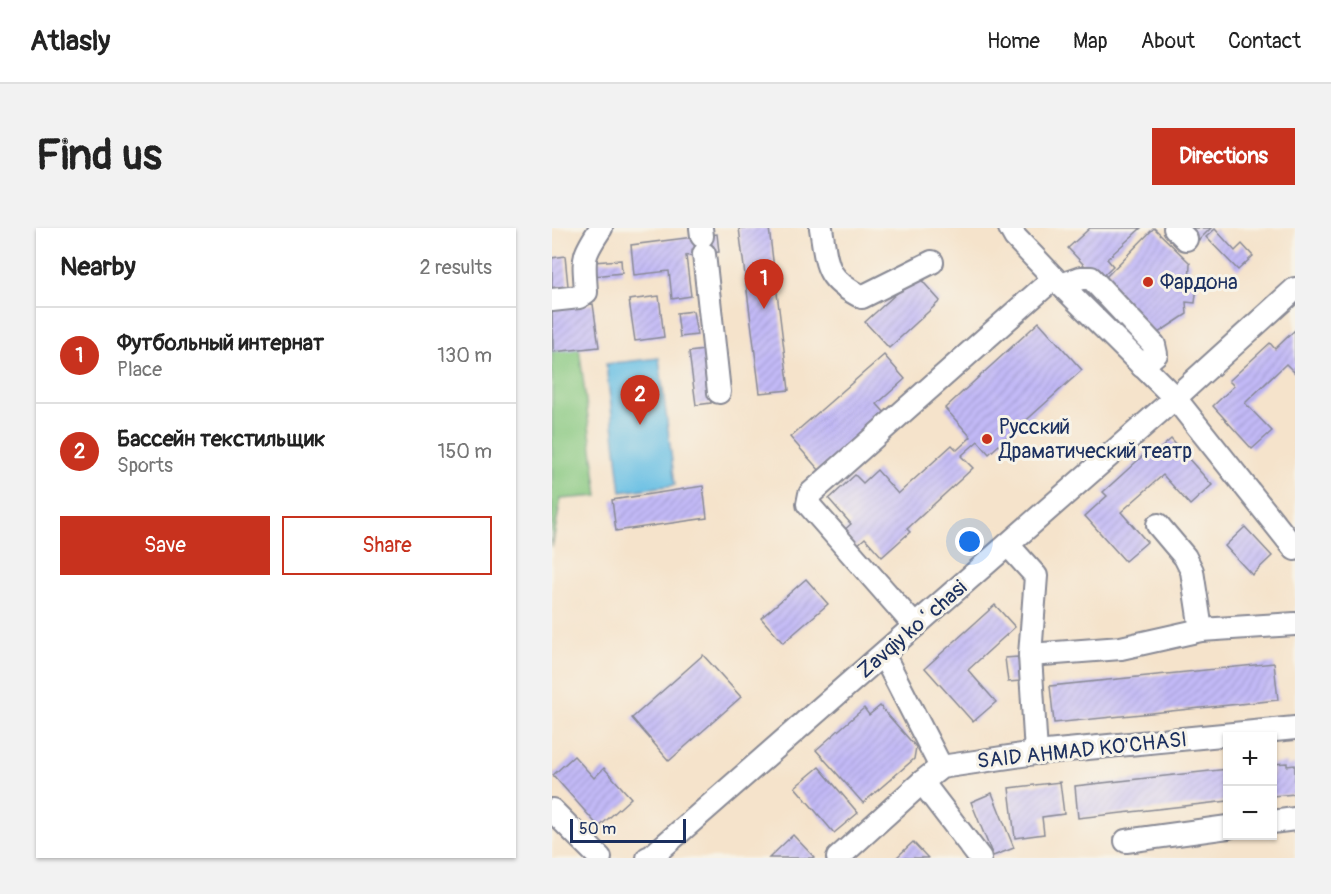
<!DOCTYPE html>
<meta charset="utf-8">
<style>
body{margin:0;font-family:Pangolin,sans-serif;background:#f2f2f2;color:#222}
.controls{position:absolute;right:18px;bottom:18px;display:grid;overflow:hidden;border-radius:0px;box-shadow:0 2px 4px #0004}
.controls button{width:54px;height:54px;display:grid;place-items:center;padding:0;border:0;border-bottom:2px solid #e0e0e0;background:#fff;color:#222;font:30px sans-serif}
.scale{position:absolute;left:18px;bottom:15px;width:116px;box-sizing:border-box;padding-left:6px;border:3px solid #1b2f5e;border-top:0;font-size:16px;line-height:21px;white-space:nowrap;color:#1b2f5e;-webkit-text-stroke:4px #f7f3e8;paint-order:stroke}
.you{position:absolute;left:418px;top:314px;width:21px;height:21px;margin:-15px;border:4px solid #fff;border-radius:50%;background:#1a73e8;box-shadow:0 0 0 9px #1a73e833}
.badge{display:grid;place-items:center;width:39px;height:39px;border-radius:50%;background:#c8321e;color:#fff;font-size:20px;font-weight:700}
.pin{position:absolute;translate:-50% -50px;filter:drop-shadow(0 2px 3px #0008)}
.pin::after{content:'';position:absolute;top:32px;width:21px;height:18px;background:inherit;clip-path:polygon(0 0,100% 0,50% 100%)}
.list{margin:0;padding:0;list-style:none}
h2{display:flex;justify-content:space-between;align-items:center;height:78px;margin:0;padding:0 24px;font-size:26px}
h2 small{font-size:20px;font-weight:400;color:#767676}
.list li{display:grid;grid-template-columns:39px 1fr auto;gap:18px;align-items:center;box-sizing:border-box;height:96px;padding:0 24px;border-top:2px solid #e0e0e0}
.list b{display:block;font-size:22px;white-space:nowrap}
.list p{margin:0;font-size:20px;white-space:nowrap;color:#767676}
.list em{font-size:20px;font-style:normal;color:#767676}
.actions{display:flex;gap:12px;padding:18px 24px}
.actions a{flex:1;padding:14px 0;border:2px solid #c8321e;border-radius:0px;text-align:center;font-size:21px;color:#c8321e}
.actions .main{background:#c8321e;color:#fff}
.map{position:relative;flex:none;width:743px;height:630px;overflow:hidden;border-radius:0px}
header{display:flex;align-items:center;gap:36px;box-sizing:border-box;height:84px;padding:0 30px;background:#fff;border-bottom:2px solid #e0e0e0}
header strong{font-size:28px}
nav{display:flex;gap:33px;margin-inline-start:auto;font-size:21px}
.intro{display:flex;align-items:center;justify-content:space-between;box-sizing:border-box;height:144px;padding:0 36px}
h1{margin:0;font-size:42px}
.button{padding:15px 27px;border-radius:0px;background:#c8321e;color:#fff;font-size:21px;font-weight:700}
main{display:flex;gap:36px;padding:0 36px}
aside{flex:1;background:#fff;border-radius:0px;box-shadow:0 2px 4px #0004}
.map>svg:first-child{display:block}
.grass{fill:#87c880;stroke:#517c6f;stroke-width:1.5}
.water{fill:#67bfe4;stroke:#4177a1;stroke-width:1.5}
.building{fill:url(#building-hatch)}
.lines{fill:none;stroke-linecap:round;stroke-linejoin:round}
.minor-casing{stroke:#888994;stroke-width:26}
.minor{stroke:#fff;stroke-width:22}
.poi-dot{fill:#c8321e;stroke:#f7f3e8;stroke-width:2}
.labels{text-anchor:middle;stroke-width:6;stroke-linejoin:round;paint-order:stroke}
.poi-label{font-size:21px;fill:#1b2f5e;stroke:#f7f3e8;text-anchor:start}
.street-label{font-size:21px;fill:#1b2f5e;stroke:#f7f3e8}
</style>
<header>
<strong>Atlasly</strong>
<nav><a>Home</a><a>Map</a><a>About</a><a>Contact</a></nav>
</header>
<div class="intro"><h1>Find us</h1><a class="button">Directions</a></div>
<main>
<aside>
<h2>Nearby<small>2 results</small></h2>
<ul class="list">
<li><span class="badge">1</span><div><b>Футбольный интернат</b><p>Place</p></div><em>130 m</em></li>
<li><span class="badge">2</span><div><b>Бассейн текстильщик</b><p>Sports</p></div><em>150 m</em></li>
</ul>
<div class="actions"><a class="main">Save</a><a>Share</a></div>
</aside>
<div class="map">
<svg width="743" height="630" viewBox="0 0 743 630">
<defs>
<pattern id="building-hatch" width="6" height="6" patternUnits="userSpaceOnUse" patternTransform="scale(1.5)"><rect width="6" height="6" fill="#c2b9f6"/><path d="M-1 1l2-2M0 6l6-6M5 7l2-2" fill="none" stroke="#a69fd5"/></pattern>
</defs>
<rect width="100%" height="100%" fill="#f7f3e8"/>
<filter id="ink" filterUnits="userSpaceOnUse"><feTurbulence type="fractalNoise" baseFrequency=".0167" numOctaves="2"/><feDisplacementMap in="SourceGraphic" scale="12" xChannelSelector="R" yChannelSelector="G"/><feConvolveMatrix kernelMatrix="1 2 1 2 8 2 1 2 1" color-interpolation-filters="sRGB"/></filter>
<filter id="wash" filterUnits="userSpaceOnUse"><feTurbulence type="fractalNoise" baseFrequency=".008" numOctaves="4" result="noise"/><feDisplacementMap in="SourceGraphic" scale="24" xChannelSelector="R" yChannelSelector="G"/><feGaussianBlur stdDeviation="1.35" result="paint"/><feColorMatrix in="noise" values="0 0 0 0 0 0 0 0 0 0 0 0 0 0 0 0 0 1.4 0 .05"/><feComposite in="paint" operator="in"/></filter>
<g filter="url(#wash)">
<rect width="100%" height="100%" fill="#f5e3cb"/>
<!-- grass -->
<path class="grass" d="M25,103L46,268L9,271L0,319V106Z"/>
<!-- water -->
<path class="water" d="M107,130L123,257L69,264L54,136Z"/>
<g id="blocks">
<!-- building -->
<g class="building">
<path d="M187,0H217L237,162L208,165Z"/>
<path d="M538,0H589L555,31L561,38L546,52L516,20Z"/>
<path d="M602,0L638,35L637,57H645L643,75L634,74L635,86L603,107L553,50Z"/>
<path d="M636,0H659L647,12Z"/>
<path d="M663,1L683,23L690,16L701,28L686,42L654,9Z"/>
<path d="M165,6L167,24L134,28L139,68L120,71L117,43L82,47L79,17Z"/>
<path d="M13,28L16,58L0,60V30Z"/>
<path d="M69,32L70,45L42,48L41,34Z"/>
<path d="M365,47L388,73L337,120L313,94Z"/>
<path d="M107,68L112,109L83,113L77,72Z"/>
<path d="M41,76L47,119L1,124L0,81Z"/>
<path d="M141,83L145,107L128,109L125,85Z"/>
<path d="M487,94L530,142L437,226L426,213L409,228L421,240L355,301L358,304L330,329L313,310L303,319L290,304L299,296L277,271L303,247L311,255L325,242L346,266L400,217L405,222L419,209L393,180Z"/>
<path d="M743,102V145L734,136L693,175L720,203L700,221L661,178L682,158L677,153L718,115L723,121Z"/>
<path d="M152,122L159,175L144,177L137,124Z"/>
<path d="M332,127L353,151L325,176L334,186L268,243L238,209Z"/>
<path d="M619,211L660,257L638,277L611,247L569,284L595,314L573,333L533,288L555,268L551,264L595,224L599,229Z"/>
<path d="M151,258L155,290L64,303L60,272Z"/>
<path d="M693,299L720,328L700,347L673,318Z"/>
<path d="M254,351L276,376L231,415L209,390Z"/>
<path d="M443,377L463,399L416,442L444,474L421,494L373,440Z"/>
<path d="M151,427L189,469L117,533L80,490Z"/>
<path d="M466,429L469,453L456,454L453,430Z"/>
<path d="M722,435L726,472L502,495L498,458Z"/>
<path d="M328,478L364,519L362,531L311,575L264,522L312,480L317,487Z"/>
<path d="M22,528L42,550L52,540L79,570L47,599L1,547Z"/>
<path d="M735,535V538L743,537V566L720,568V536Z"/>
<path d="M267,539L306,585L282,605L243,559Z"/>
<path d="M676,541V573L526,590L523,558Z"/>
<path d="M508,554L512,586L490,589L492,606L463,610L457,560Z"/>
<path d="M440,565L462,620L441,628L419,574Z"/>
<path d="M241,607L262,629L260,630H217Z"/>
<path d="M361,614L376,630H344Z"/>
</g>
</g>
</g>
<g filter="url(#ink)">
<use href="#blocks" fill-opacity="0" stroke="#888994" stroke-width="1.5"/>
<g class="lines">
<!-- minor casing -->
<g class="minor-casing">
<g id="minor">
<path d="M149,0L150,8"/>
<path d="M269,0C275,38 273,51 310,69L380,34"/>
<path d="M458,0L463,9L502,50L623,170L743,321"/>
<path d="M623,0L634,11"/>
<path d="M152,26L167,164"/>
<path d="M509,57L529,50H539L602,117L604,126L590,138"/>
<path d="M0,72L27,69L34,64C32,29 29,30 49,0"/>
<path d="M606,297L633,329L640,343L649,402"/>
<path d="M456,317L484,348L478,427L484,525"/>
<path d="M363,398L256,276L258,266L502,50"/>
<path d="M331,426L389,539"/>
<path d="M478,427L569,420L649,402L743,396"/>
<path d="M370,554L428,630"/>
<path d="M0,582L48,630"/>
<path d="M720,594L743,591"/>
<path d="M574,613L676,599"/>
<path d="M96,630L99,629L623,170L743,61"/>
<path d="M286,630L370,554L389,539L484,525L743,500"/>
</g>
</g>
<!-- minor -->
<use href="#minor" class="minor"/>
</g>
</g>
<!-- markers -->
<g class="poi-dot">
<circle cx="596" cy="54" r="6"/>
<circle cx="435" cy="211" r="6"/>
</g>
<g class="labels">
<!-- poi labels -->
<g class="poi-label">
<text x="608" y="61">Фардона</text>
<text x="447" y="206">Русский<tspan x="447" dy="24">Драматический театр</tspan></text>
</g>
<!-- street labels -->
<g class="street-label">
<text transform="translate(360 401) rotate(-41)" y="7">Zavqiy koʻchasi</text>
<text transform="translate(530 522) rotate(-6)" y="7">SAID AHMAD KO'CHASI</text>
</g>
</g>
</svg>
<div class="controls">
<button>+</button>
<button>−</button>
</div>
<div class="scale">50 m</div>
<div class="you"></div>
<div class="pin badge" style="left:212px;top:81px">1</div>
<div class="pin badge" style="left:88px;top:197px">2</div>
</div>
</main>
